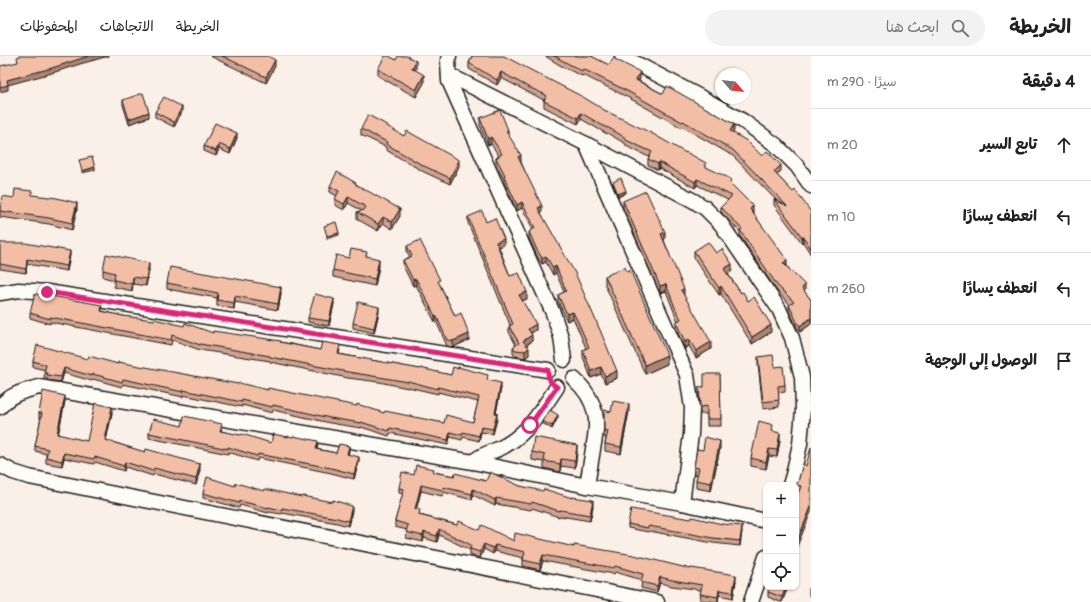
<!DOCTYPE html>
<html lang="ar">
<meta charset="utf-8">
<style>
body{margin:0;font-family:Pangolin,"Playpen Sans Arabic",sans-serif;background:#f2f2f2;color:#202124;direction:rtl}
.controls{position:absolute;right:12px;bottom:12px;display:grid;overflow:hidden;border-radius:8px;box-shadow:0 1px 3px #0004}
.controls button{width:36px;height:36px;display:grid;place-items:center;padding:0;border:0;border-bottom:1px solid #e0e0e0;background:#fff;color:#202124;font:20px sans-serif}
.compass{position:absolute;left:715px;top:12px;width:36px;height:36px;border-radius:50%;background:#fff;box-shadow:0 1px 3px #0004;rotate:118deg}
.stop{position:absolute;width:12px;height:12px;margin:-9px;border:3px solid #db2777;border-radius:50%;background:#fff}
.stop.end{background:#db2777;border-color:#fff;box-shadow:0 1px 4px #0008}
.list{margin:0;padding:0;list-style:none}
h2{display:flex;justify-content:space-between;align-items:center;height:52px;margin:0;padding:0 16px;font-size:17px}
h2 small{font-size:13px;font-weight:400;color:#757577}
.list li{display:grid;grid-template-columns:26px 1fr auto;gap:12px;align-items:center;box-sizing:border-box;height:72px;padding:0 16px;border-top:1px solid #e0e0e0}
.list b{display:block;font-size:15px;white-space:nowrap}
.list em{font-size:13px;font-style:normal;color:#757577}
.icon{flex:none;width:22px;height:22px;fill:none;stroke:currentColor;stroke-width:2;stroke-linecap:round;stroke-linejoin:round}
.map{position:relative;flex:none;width:811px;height:546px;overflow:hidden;direction:ltr}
header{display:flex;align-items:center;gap:24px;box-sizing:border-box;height:56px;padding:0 20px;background:#fff;border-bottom:1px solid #e0e0e0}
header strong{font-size:19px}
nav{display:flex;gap:22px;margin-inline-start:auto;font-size:14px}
.search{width:280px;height:36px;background:#f2f2f2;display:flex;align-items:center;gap:10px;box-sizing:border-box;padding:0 14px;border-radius:22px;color:#757577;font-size:15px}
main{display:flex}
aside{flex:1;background:#fff}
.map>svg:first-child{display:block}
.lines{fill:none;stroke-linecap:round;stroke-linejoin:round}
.minor-casing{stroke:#1c1c1c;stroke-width:17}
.minor{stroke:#fdfcf7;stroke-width:14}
.wall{fill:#d1a38f;stroke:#1c1c1c}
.shaded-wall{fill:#aa8574;stroke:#1c1c1c}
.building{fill:#f3bea6;stroke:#1c1c1c}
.route{stroke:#db2777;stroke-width:5}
</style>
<header>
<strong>الخريطة</strong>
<div class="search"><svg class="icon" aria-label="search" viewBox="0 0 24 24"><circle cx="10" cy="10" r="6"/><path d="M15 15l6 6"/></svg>ابحث هنا</div>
<nav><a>الخريطة</a><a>الاتجاهات</a><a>المحفوظات</a></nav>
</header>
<main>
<aside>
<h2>4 دقيقة<small>سيرًا · 290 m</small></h2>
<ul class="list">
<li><svg class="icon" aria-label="ahead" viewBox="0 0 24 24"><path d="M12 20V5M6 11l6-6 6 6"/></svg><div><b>تابع السير</b></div><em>20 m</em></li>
<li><svg class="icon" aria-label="left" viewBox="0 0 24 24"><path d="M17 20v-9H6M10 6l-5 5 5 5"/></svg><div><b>انعطف يسارًا</b></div><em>10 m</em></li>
<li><svg class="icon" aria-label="left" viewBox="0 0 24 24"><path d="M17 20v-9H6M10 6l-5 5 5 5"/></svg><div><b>انعطف يسارًا</b></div><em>260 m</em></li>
<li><svg class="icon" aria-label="arrive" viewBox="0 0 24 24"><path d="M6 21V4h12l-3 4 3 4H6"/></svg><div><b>الوصول إلى الوجهة</b></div></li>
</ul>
</aside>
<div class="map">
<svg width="811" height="546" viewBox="0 0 811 546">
<rect width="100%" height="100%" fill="#fbf0e7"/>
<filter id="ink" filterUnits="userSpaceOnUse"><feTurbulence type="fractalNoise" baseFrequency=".025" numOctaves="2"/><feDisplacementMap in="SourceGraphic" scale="8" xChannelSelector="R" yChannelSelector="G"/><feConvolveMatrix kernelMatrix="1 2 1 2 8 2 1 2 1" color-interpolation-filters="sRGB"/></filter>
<g filter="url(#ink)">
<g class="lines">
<!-- minor casing -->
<g class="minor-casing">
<g id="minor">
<path d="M449,0L448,4L449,25L553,257L561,281L564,304"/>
<path d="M622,0L704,43L743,65L776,89L797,110L811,130"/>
<path d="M449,19L586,88L694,145L705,152L721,168L779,253L792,282L802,321L803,354L800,388L793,419L790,429"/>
<path d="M586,88L687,319L692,352L691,378L682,447"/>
<path d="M0,237L19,234L47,236L548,314"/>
<path d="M574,323C584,332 592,343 595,357C598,369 595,381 593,393C591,406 589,418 587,430"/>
<path d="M0,351C10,338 24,335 39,331L473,406L587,430L682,447L766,465"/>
<path d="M473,406C482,397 495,396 506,389C529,376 543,352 557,331"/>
<path d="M0,409L13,416L29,421L657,546"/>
<path d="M751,546L766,501"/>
</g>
</g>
<!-- minor -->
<use href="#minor" class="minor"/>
</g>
<!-- wall -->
<g class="wall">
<path d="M210,0H268L275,10L266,27Z"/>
<path d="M472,0L606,55L706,111L731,128L753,156L787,210L805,234L804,235L811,244V268L800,276L797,271L789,255V249H790L777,235L740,180V176L721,156V151L728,144L697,129L695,132L659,112L658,114L648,109V103L649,101L626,90V88L607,77V78L581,63L578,68L544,51V44L528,36L501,22L497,29L469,13V7Z"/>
<path d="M545,0H593L592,1L609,9L640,22L639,25L663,38L734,74L733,77L781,115L777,119L811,156V199L803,186L802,187L774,149V143L776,144L733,100L683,71L682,72L629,42L583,19L582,20L563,11Z"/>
<path d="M396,4L416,12L415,14L424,27L416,41L378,20V13Z"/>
<path d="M123,44L149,61L129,68L123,49Z"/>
<path d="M155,56H182L174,71L155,61Z"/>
<path d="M480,62L508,80L521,106L542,156L541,157L617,322L605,327L601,318L591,322L583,301V294L586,292L578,273L573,262L567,265L558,245V239L564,236L556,217L553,219L546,206L542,208L537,200L529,182V176L533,173L522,152L517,155L504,126V124L496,109V102L499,100L491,88L488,89L480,69Z"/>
<path d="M387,71L459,110L450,128L424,116L386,94V91L361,79V73Z"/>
<path d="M237,82L230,98L219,93L216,100L204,95V90Z"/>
<path d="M613,126L626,137L618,141L613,128Z"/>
<path d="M356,128L400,160L392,173L383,167L378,175L357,163V156L362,155L348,147L344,154L335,149V143L337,140L330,136V130Z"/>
<path d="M32,139L77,153L72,174L49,168L0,161V155L14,142Z"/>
<path d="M623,145L665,183L664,184L684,240L711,293L696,302L689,290L685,293L676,273V266L678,265L676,261L666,235L660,237L623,152Z"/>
<path d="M468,161L486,166L504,189L499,191L510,220L527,243L522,245L536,274L531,277L532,285L527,289L529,299L525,302L515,300L513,298V291L516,289L509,276V270L510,269L468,167Z"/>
<path d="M0,187L70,199L67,215L27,208L26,217L0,213Z"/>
<path d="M407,190L440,229L455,260L469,284L453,291L447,290L436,265L435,266L416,229L413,230L403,210V204L410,201L407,196Z"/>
<path d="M694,195L716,197L732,215L728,218L741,237L748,245L771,276L752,288L721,238L719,239L694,202Z"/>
<path d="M367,200L379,210L375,230L333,221V214L349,202Z"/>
<path d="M103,214H149L146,230L133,228L132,235L114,231V224L103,221Z"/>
<path d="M605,220L667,308L645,318L605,229Z"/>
<path d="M167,227L281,237L278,254L235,246L234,253L217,250V242L167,233Z"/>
<path d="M334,248L329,270L308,266V262Z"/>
<path d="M102,254V255L123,260L213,277L281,286L320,294H340L339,298L451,319L458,313V311L488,324L501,332L496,357L497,363L493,378L481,376L479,385L463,381L462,384L450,381L448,389L390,377L389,380L361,371V372L330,367L273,354L272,357L242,349V351L183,339V341L123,328L122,331L93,323L92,325L64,317L61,326L47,324V322H44L45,314L33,311V305L88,303L268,334L384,357L444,367L473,366L478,346L438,336V338L408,331V332L379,326L348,322L270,306V305L200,294L172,284L171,289L50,266V268L30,262V257Z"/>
<path d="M379,256L374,277L353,272V267Z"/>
<path d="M758,301L775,311L785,329V336L778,337L779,351L763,353L758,308Z"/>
<path d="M720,318L721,370H707V358H700L699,331H704Z"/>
<path d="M65,345L58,379L87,385L112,357L106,384L200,414L196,429L154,418L153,420L125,411L124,415L95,406L94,408L64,402L62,410L46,407V398L35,395V390L41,362H39V357Z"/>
<path d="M629,355L621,398L605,395V388L606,382L604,381V374Z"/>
<path d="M558,361L552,373L542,367V365Z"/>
<path d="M182,370L222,373L221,375L271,387L318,389L317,393L336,397L349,395L348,399L359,406L354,423L331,417L258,402L257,405L228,396V398L149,382V377Z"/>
<path d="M773,375L780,384L777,401L769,400L766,413L751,410V402Z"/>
<path d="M720,392L711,435L696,432V424L698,419L694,418V411L703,394Z"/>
<path d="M532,396H577L575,412L561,410L560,416L544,412V406L532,404Z"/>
<path d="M803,408L797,492V497L796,501L799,435H796V429L798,426Z"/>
<path d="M434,416L454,420L520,430L593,450L590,465L560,460L559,461L532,452L531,454L496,448L495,450L473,439L472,444L443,436L442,440L421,435L416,453L420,459L457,469L479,474L514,485L574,491L736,525L733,542L719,539L718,546L700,544L701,534L672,530L660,527L657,536L641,532L642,524L615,516L614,518L543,505L540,514L523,510V502L495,495L493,498L484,493L480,502L470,499V494L439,479L437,486L424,482L423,486L406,482L407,474L395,471V465L403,438L399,437V432L414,419Z"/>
<path d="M235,430L352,455L348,470L337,467L282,457V458L268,456V457L240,449L239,452L203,442V437Z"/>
<path d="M628,468L742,475L740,490L713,487L649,475L648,476L628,472Z"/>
<path d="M811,527V541L809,540V533Z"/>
<path d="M788,531L782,546H780L768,541V536Z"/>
</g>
<!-- shaded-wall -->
<g class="shaded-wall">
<path d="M89,0H109L80,8L52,17L8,29V34L0,36V31L7,24Z"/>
<path d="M275,4V10L266,27V21Z"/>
<path d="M416,5V12L412,20V12Z"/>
<path d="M501,16V22L497,29V24Z"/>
<path d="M640,16V22L636,29V24Z"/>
<path d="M424,19V27L416,41V34Z"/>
<path d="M182,51V56L174,71V66Z"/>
<path d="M149,56V61L129,68V63Z"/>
<path d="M581,57V63L578,68V62Z"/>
<path d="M734,68V74L730,81V75Z"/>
<path d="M508,74V81L506,75Z"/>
<path d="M237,77V82L230,98V93Z"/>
<path d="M491,81V88L488,89V83Z"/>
<path d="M219,88V93L216,100V95Z"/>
<path d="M521,99V106L518,108V101Z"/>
<path d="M459,104V110L450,128V122Z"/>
<path d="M659,106V112L658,114V108Z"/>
<path d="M781,109V115L774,122V116Z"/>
<path d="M95,111V114L82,117V115Z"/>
<path d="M697,123V129L695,132V126Z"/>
<path d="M626,135V137L618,141V138Z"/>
<path d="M348,141V147L344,154V148Z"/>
<path d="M522,146V152L517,155V149Z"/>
<path d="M77,147V153L72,174V167Z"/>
<path d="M542,150V156L538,158V152Z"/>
<path d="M753,150V156L750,158V153Z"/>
<path d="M400,153V160L392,173V166Z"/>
<path d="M383,161V167L378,175V168Z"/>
<path d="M665,176V183L661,185V178Z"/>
<path d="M339,177V179L327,183V180Z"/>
<path d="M803,180V186L802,187V181Z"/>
<path d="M504,183V189L496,192V186Z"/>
<path d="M70,195V199L67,215V210Z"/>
<path d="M546,200V206L542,208V202Z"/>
<path d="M27,203V208L26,217V213Z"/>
<path d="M379,203V210L375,230V223Z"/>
<path d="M787,204V210L783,207Z"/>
<path d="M149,207V214L146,230V223Z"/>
<path d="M732,208V215L724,220V213Z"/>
<path d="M556,210V217L553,219V212Z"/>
<path d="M133,221V228L132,235V228Z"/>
<path d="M416,223V229L413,230V224Z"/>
<path d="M666,228V235L660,237V230Z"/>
<path d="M805,229V234L802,237V232Z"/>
<path d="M721,230V238L719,239V232Z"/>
<path d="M281,231V237L278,254V248Z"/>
<path d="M684,233V240L681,234Z"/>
<path d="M527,236V243L519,246V239Z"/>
<path d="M235,240V246L234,253V247Z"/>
<path d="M334,243V248L329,270V265Z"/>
<path d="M379,251V256L374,277V272Z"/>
<path d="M573,256V262L567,265V258Z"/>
<path d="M436,259V265L435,266V260Z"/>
<path d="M811,262V268L800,276V270Z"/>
<path d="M536,268V274L528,279V273Z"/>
<path d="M771,269V276L752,288V281Z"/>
<path d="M469,278V284L453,291V285Z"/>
<path d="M532,279V285L523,291V285Z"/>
<path d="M689,283V290L685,293V286Z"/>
<path d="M711,286V293L696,302V295Z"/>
<path d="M529,292V299L525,302V295Z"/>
<path d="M667,299V308L645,318V309Z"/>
<path d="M601,311V318L591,322V315Z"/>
<path d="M64,312V317L61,326V321Z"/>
<path d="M617,315V322L605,327V320Z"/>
<path d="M501,327V332L495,362V357Z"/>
<path d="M65,340V345L57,384V378Z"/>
<path d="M629,348V355L621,398V391Z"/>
<path d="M112,351V357L105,389V384Z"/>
<path d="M497,357V363L493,378V373Z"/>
<path d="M558,359V361L552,373V370Z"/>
<path d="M481,371V376L479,385V380Z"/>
<path d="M450,376V381L448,389V384Z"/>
<path d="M780,377V384L777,401V394Z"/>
<path d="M720,385V392L711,435V427Z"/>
<path d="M577,389V396L575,412V405Z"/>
<path d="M349,390V395L347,403V398Z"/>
<path d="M769,393V400L766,413V406Z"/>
<path d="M64,397V402L62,410V405Z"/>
<path d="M359,401V406L354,423V418Z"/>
<path d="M561,403V410L560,416V408Z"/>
<path d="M125,406V411L124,415V410Z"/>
<path d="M200,408V414L196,429V423Z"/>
<path d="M421,429V435L415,459V453Z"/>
<path d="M473,433V439L472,444V438Z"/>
<path d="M496,442V448L495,450V444Z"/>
<path d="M593,444V450L590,465V459Z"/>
<path d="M352,450V455L348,470V465Z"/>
<path d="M811,451V456L796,493V488Z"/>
<path d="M742,470V475L740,490V485Z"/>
<path d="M439,473V479L437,486V480Z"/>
<path d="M424,476V482L423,486V480Z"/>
<path d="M484,488V493L480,502V496Z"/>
<path d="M495,489V495L493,498V492Z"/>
<path d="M797,492V497L796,501V495Z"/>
<path d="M543,499V505L540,514V508Z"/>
<path d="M736,519V525L733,542V536Z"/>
<path d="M660,521V527L657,536V530Z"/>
<path d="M786,531H788L782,546V541Z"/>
<path d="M719,534V539L718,546V541Z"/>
</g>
<!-- building -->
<g class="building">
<path d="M19,0H89L52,12L7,24L8,29L0,31V10L18,6L17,1Z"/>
<path d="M222,0H268L275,4L266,21Z"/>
<path d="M385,0H389L396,4L398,0H407L416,5L412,12L424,19L416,34L378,13Z"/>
<path d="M472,0H504L521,9L583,41L606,55L653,78L686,97V96L706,107L704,110L731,123L730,127L753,150L750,153L787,204L783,207L805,229L802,232L811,244V262L800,270L797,266L789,249L794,246L777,229L740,174L742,173L721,151L732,140L697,123L695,126L659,106L658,108L648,103L652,96L626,84V82L607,71V72L581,57L578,62L544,45L546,39L528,31L501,16L497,24L469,7Z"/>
<path d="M554,0H591L609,9L613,2L640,16L636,24L663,38L667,30L734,68L730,75L747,85L762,100L767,95L781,109L774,116L793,136L795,134L811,156V193L803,180L802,181L774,143L787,150L733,94L683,65L682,66L629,36L583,13L582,15Z"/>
<path d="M143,37L149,56L129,63L123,44Z"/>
<path d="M164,41L182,51L174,66L155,56Z"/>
<path d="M500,54L508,74L506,75L521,99L518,101L542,150L538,152L575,217L600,274L617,315L605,320L601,311L591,315L583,294L589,291L578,266L573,256L567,258L558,239L566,235L556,210L553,212L546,200L542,202L537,194L529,176L535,172L522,146L517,149L504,120L505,119L496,102L502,98L491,81L488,83L480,62Z"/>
<path d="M368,59L387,69V70L404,80L407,75L459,104L450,122L424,110L386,88L387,86L361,73Z"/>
<path d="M215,67L237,77L230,93L219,88L216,95L204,90Z"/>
<path d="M92,101L95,111L82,115L79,104Z"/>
<path d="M337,116L356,127L355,128L400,153L392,166L383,161L378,168L357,156L364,154L366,151L348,141L344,148L335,143L339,135L330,130Z"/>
<path d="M621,122L626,135L618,138L613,126Z"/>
<path d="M15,133L32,135V139L57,142L77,147L72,167L49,162L0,155L2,140L14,142Z"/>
<path d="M646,135L665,176L661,178L684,233L681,234L711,286L696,295L689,283L685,286L676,266L681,263L676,254L666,228L660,230L623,145Z"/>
<path d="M482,155L486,166L495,162L504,183L496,186L510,220L519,217L527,236L519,239L536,268L528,273L532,279L523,285L529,292L525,295L515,294L513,291L519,287L509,270L513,268L468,161Z"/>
<path d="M336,166L339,177L327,180L324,170Z"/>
<path d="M420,184L440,224L438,225L455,260L461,257L469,278L453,285L447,284L436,259L435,260L416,223L413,224L403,204L412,200L407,190Z"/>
<path d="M708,186L716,197L722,193L732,208L724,213L741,237L743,236L748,245L754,241L771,269L752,281L721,230L719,232L694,195Z"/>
<path d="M0,187H25L70,195L67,210L27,203L26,213L0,208Z"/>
<path d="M351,193L367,196L366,200L379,203L375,223L333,214L336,199L349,202Z"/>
<path d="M106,198L149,207L146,223L133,221L132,228L114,224L115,217L103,214Z"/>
<path d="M170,211L281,231L278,248L235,240L234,247L217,244L218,237L167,227Z"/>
<path d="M625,211L627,216L630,214L667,299L645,309L605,220Z"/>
<path d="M35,238L46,239L102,249L101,255L123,260L154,264V263L184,270L185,267L213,277V275L281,285L280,286L320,294L322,286L340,289L338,298L420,313V312L451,319L453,311L459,313L458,311L488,319L487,324L501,327L495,357H497L493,373L481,371L479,380L463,376L462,379L450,376L448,384L390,372L389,375L361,366V367L330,362L273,349L272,351L242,344V346L183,334V336L123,323L122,326L93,318L92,320L64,312L61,321L47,319V317H44L46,309L33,305L37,289L88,303L89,300L118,308V306L238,328L239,327L268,334V332L317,342L357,350V348L384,357L385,355L444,367L446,359L473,366L479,341L438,331V333L408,325V326L379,321L348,316L270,301V300L200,288V289L172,279L171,284L50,261V263L30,257Z"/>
<path d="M315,238L334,243L329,265L308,262Z"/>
<path d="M358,246L379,251L374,272L353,267Z"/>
<path d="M773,299L775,311L783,310L785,329L778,330L779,344L763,346L758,301Z"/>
<path d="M704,318H720L721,363H707V350L700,351L699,331H704Z"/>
<path d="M43,335L65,340L57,378L87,385L95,347L112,351L105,384L145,396L146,393L200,408L196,423L154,412L153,415L125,406L124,410L95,401L94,403L64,397L62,405L46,401L48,393L35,390L42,357H39Z"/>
<path d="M613,345L629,348L621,391L605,388L608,375L604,374V354L611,356Z"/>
<path d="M550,354L558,359L552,370L542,365Z"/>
<path d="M184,360L222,368L220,375L241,379L242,378L271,387L273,378L288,381V380L293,381V380L318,385L316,393L336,397L339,388L349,390L347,398L359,401L354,418L331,412L258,398L257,400L228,391V393L149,377L153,363L182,370Z"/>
<path d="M759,365L773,369L772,375L780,377L777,394L769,393L766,406L751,402Z"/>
<path d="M534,381L577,389L575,405L561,403L560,408L544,405L545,399L532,396Z"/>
<path d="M705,381L720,385L711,427L696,424L699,412L694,411L697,393L703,394Z"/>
<path d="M811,391V451L796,488V443L801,430L796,429L798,426L803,408L806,410Z"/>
<path d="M416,409L434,413L433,416L454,420L455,417L486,425L490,416L520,430L543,435L544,433L572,442V441L593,444L590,459L560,454L559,455L532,446L531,448L496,442L495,444L473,433L472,438L443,431L442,434L421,429L415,453L420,454L419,459L457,469L459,465L479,474L482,469L514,485L515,477L574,491V489L634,499L691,513V512L736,519L733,536L719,534L718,541L700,538L702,529L672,524L660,521L657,530L641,526L643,518L615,510L614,512L543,499L540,508L523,504L525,496L495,489L493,492L484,488L480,496L470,493L471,489L439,473L437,480L424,476L423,480L406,476L408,469L395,465L404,433L399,432L402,416L414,419Z"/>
<path d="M207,421L235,430L236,427L264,435L265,433L302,441V440L332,446L333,444L352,450L348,465L337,462L282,452V454L268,451V452L240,445L239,447L203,437Z"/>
<path d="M631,453L691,463L692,461L722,468L742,470L740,485L713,482L649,470L648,472L628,468Z"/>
<path d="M811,527V534L809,533Z"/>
<path d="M769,531H786L782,541L768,536Z"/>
</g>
</g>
<g class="lines" filter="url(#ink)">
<!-- route -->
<path class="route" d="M47,236L548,314C547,322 550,327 557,331L530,369"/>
</g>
</svg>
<div class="controls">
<button>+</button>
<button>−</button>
<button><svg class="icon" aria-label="locate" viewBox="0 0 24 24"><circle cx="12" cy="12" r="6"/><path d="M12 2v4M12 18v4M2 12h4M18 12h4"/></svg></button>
</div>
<svg class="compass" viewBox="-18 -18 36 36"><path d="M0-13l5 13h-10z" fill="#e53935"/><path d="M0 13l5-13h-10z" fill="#757577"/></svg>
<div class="stop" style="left:530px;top:369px"></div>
<div class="stop end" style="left:47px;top:236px"></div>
</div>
</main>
